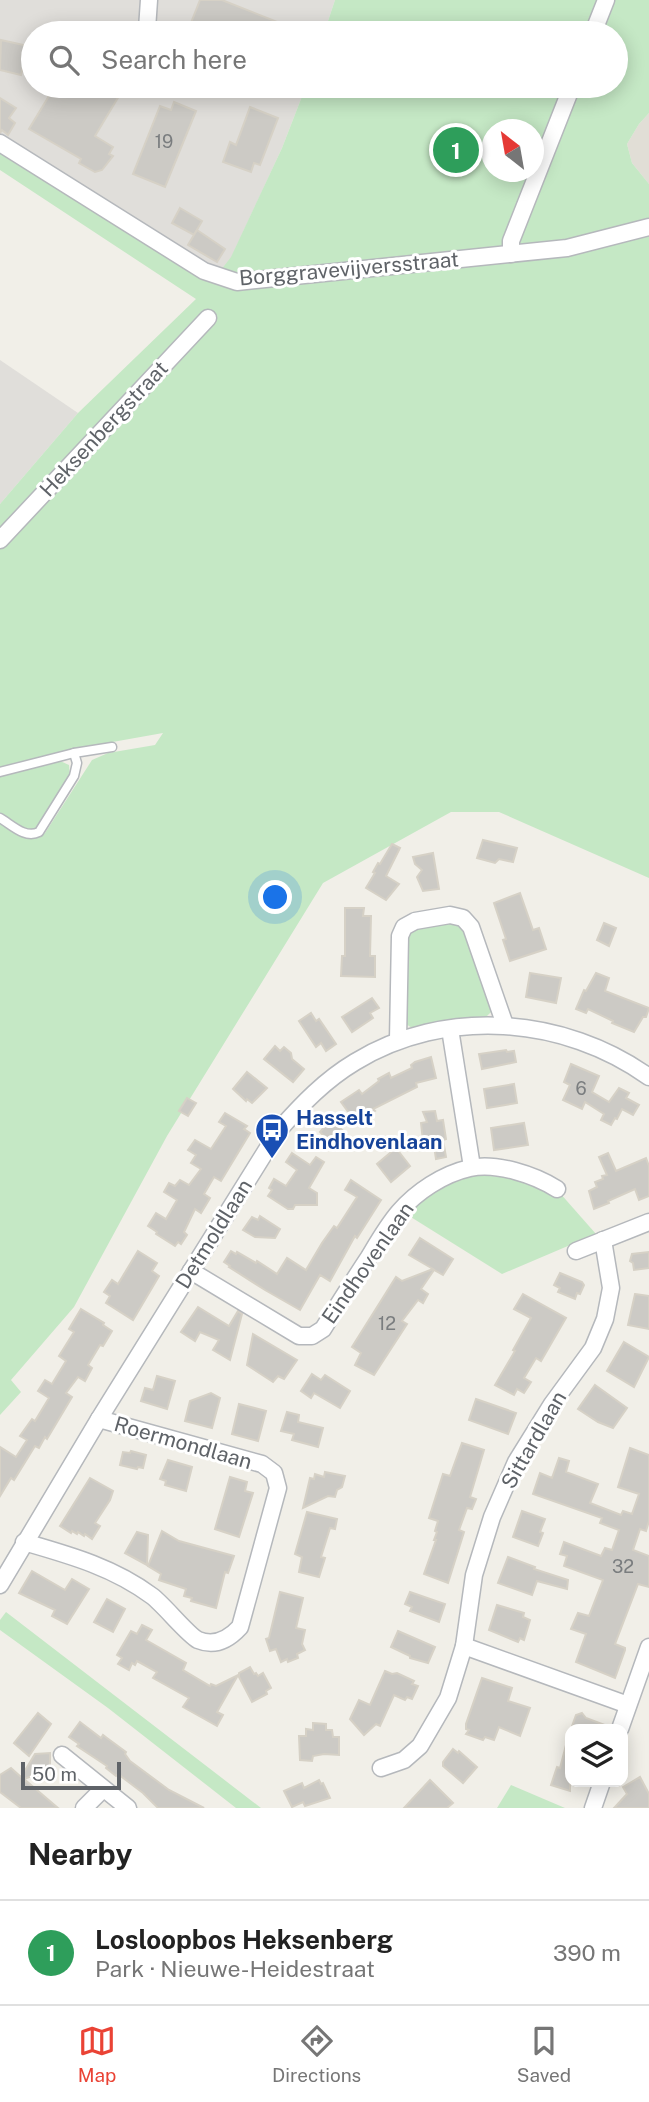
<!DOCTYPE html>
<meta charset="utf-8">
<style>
body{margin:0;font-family:"Public Sans",sans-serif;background:#f2f2f2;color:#222}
.controls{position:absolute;right:21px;bottom:21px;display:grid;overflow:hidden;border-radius:14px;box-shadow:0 4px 18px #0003}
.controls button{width:63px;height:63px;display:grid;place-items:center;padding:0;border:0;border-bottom:2px solid #e0e0e0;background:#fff;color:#222;font:35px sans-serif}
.compass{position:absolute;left:481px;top:119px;width:63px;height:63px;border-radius:50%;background:#fff;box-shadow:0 4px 18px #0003;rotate:329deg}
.scale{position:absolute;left:21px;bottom:18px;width:100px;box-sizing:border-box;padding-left:7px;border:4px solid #5f6368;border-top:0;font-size:19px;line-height:24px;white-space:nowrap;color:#5f6368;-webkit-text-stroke:5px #fff;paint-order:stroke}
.you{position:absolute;left:276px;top:898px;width:24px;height:24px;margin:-18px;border:5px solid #fff;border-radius:50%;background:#1a73e8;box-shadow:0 0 0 10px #1a73e833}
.badge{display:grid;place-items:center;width:46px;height:46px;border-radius:50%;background:#ea4335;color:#fff;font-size:23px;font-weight:700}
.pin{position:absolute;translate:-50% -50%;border:4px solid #fff;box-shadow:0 2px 7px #0006}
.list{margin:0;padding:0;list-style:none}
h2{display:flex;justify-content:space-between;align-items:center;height:91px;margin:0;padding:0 28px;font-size:30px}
h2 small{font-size:23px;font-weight:400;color:#767676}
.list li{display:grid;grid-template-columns:46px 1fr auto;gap:21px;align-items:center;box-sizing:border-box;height:105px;padding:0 28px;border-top:2px solid #e0e0e0}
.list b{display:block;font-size:26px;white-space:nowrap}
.list p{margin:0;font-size:23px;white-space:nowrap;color:#767676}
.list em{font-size:23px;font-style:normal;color:#767676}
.icon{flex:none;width:38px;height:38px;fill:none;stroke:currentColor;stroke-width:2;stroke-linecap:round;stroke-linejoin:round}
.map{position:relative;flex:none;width:649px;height:1808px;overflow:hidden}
.search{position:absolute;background:#fff;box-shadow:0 4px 18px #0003;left:21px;right:21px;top:21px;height:77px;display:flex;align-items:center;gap:18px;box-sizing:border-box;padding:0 24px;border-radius:38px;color:#767676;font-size:26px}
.sheet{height:196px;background:#fff}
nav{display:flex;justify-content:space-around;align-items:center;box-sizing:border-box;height:98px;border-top:2px solid #e0e0e0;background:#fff;font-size:19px;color:#767676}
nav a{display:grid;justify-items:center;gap:4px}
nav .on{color:#ea4335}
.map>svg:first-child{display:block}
.industrial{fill:#e0deda}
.education{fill:#e1ded6}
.green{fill:#c5e8c5;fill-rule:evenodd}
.building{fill:#cccac5;stroke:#d6d1c6;stroke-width:2}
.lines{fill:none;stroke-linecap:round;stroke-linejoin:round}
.service-casing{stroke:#b5b8bc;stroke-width:11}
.minor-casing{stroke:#b5b8bc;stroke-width:19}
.service{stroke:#fff;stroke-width:8}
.minor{stroke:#fff;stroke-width:16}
.labels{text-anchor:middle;stroke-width:6;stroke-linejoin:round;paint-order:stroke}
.number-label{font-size:18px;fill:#7a7d7f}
.street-label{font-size:21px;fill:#5f6368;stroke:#fff}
.transit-label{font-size:21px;font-weight:bold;fill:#164399;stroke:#fff;text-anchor:start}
</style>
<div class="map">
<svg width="649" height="1808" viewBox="0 0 649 1808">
<rect width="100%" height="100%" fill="#f1efe8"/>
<!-- industrial -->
<g class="industrial">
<path d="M0,0H335L324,33H33V86H306L282,148L231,258L214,279L0,146Z"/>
<path d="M0,360L78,413L0,504Z"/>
</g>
<!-- education -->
<path class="education" d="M649,113V184L632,163L627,144L639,124Z"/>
<!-- green -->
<g class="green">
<path d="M335,0H649V113L639,124L627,144L632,163L649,184V878L499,812H451L323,883L167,1136L74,1307L11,1380L21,1392L0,1415V824C16,834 28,845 45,833L92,760L108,753L155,745L163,733L90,746L0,768V504L78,413L196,299L0,170V146L214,279L231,257L282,148L306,86H616V33H324ZM491,130H534V172H491Z"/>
<path d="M58,760L69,765L70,777L40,828L26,831L0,813V776Z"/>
<path d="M462,922L492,1011L484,1019L412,1028L406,1024L405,938L415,925Z"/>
<path d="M474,1175L518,1178L559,1192L596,1234L502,1274L406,1214C427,1196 446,1181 474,1175Z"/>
<path d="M6,1612L261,1808H236L108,1708L0,1630V1620Z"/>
<path d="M511,1785L565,1808H497Z"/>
</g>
<!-- building -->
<g class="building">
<path d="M200,0H222L305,33H187Z"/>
<path d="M1,40L28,46L21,75L0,70Z"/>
<path d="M55,86H125L95,136L113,147L109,154L113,156L102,170L95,172L79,163L81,159L29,129Z"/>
<path d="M0,98L16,108L9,118L15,123L8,135L2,130L0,133Z"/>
<path d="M174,102L196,111L165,187L133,174L160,106L171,110Z"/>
<path d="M250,107L278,118L260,165L254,163L251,172L223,162L230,142L236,145Z"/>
<path d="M180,208L202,221L194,235L172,223Z"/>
<path d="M197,230L225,249L217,262L188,245Z"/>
<path d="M483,840L517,848L513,862L499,859L495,863L477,858Z"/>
<path d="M392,844L400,848L386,876L399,884L386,900L366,888L375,873L373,872L378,863L380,864Z"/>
<path d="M433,853L439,889L423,891L417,877L422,870L415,864L413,857Z"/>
<path d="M520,893L533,930L539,928L546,949L510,961L503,940L506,939L494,903Z"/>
<path d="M345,908H364L363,916H371L370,956H375V977L341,976L342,956H345Z"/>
<path d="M604,923L616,928L609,946L597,940Z"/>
<path d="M530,973L561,978L556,1003L526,997Z"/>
<path d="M596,973L609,978L605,991L649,1008L646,1017H643L634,1032L612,1023L613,1021L588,1009L586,1013L576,1009L584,990L586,991Z"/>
<path d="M372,998L379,1008L370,1013L373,1018L352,1032L342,1017Z"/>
<path d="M311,1013L316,1021L319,1019L336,1044L326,1051L321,1043L316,1047L299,1021Z"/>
<path d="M275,1046L280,1051L284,1047L291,1053L292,1059L304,1069L293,1082L264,1059Z"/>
<path d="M506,1050L507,1052L514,1051L516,1062L482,1069L479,1054Z"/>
<path d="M431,1057L436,1078L416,1083L417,1087L373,1109L375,1111L357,1124L341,1102L359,1090L362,1094L379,1081L378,1079L389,1073L391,1078L412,1068L411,1065L415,1062Z"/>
<path d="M571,1064L599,1076L592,1092L609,1102L619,1088L629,1093L626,1098L639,1105L633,1115L622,1109L617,1119L615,1118L611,1125L601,1120L604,1114L585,1102L582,1109L563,1100L570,1085L564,1082Z"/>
<path d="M247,1072L267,1088L252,1103L247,1099L246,1101L233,1089Z"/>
<path d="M514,1084L517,1103L487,1108L484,1089Z"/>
<path d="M187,1098L196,1103L188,1116L179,1111Z"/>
<path d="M435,1111L437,1121L443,1120L446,1139L443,1140L446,1157L436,1159L434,1146L428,1147L427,1141H423L421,1123L427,1122L423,1112Z"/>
<path d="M225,1113L247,1126L244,1129L250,1133L221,1181L214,1177L204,1194L210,1198L201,1213L195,1209L184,1232L187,1235L181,1244L178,1242L175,1246L156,1234L157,1232L148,1226L156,1213L166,1219L177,1200L164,1192L169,1183L175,1186L180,1180L189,1185L201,1169L191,1163L196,1155L188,1150L195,1140L211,1149L226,1126L219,1122Z"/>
<path d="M331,1119L351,1139L342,1149L331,1140L329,1141L320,1132Z"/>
<path d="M524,1123L528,1145L494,1150L491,1128Z"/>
<path d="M396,1148L410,1166L391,1182L377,1164Z"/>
<path d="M292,1153L310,1165L316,1157L324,1162L309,1188L317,1193V1205H295L293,1209H288L268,1196L272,1190L269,1188L274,1179L286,1186L297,1170L286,1162Z"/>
<path d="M608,1153L616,1171L646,1158L649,1166V1196L639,1200L635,1189L608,1201L609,1203L594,1209L589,1191L597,1187L595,1182L603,1179L602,1176L607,1175L599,1157Z"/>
<path d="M351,1180L381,1200L357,1238L355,1236L330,1281L320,1275L300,1310L265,1290L229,1267L230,1266L224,1262L231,1251L236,1254L237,1252L256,1263L257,1261L277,1274L287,1258L306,1270L322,1243L334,1226L337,1228L357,1197L345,1190Z"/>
<path d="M260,1216L280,1229L275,1238L255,1237L243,1230L252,1217L258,1220Z"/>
<path d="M420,1238L453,1259L443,1275L434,1270L421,1289L428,1294L423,1303L418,1300L402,1321L407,1324L374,1375L355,1365L361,1353L352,1347L396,1277L402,1281L433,1269L409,1255Z"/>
<path d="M138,1251L157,1263L152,1271L159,1276L133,1320L106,1303L110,1296L104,1292L112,1280L118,1284Z"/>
<path d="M649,1252V1268L634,1270L633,1263L630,1261L632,1254Z"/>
<path d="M560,1273L582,1282L584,1285L580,1294L577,1293L575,1299L558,1292L560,1288L554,1285Z"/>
<path d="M523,1294L566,1318L541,1361L536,1358L524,1378L531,1382L524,1393L517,1389L514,1395L495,1385L515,1351L513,1350L531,1318L514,1309Z"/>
<path d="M635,1294L649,1296V1329L628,1325Z"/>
<path d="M198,1307L229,1326L238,1311L242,1314L230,1360L213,1350L219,1340L200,1332L195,1341L181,1332Z"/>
<path d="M81,1309L104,1323L103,1325L112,1331L103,1346L100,1345L88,1365L92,1368L85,1381L78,1377L66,1393L72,1397L47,1439L45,1437L39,1448L35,1446L14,1480L11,1478L0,1496V1447L16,1457L27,1440L20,1436L32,1419L35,1421L49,1398L38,1391L45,1380L52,1384L66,1361L59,1356L74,1332L69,1329Z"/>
<path d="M253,1334L297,1360L284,1379L278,1376L273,1382L247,1365Z"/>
<path d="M624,1342L649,1357L634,1387L607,1371Z"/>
<path d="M312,1374L321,1380L325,1375L350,1391L340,1408L314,1393L311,1398L301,1391Z"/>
<path d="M157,1376L175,1381L167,1409L141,1401L145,1388L153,1390Z"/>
<path d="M595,1385L627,1408L613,1428L598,1422L578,1409Z"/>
<path d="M211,1393L220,1398L212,1428L185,1421L190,1401Z"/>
<path d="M476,1399L516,1413L508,1434L469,1420Z"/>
<path d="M239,1404L266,1411L258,1441L232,1434Z"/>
<path d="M287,1412L299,1415L298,1422L323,1428L318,1447L292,1440L294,1434L281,1431Z"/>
<path d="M462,1443L484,1450L470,1497L476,1499L472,1509L467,1508L459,1530L464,1532L448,1583L424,1574L436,1540H434L437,1532L435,1531L438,1521L429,1518L443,1474L450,1476Z"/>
<path d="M630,1448L649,1455V1521L646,1531L640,1529L633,1550L649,1556V1587L638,1584L615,1644L625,1648V1650L615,1678L576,1662L586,1634L571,1629L578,1613L589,1616L603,1580L564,1566L567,1556L560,1554L564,1542L601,1556L605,1548L612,1550L619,1530L600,1523L602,1518L533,1494L540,1473L552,1478L559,1458L569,1461L566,1472L598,1484L590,1503L621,1515L623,1511L632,1514L639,1494L618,1487Z"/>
<path d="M131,1451L146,1455L143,1468L138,1467L137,1469L120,1465L123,1452L130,1453Z"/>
<path d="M168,1460L192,1467L186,1491L165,1485L166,1481L160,1479Z"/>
<path d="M325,1472L345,1476L342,1487L337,1490L335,1497L328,1496L303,1508L310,1478L314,1479L315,1474L324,1477Z"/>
<path d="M230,1477L247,1482L245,1491L253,1493L239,1537L215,1529Z"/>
<path d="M90,1478L113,1491L110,1500L95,1523L100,1526L92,1539L85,1534L84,1536L78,1532L77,1534L72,1531L71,1533L60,1526Z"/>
<path d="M522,1511L545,1519L540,1532L543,1533L538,1546L513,1537Z"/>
<path d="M307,1512L337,1519L335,1529L330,1528L321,1557L325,1558L319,1577L299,1572L302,1557L295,1554Z"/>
<path d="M162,1531L179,1541L234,1556L228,1573L225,1572L216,1608L191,1601L192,1598L184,1596L186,1589L159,1580L161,1574L148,1566Z"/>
<path d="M137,1532L148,1535L147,1565L125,1553Z"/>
<path d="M508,1557L535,1567L534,1569L568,1580L567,1589L537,1581L532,1595L498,1583Z"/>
<path d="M32,1571L65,1590L72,1579L89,1589L67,1624L52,1616L55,1610L19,1593Z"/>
<path d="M280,1592L303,1598L296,1628L305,1630L302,1644L305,1650L297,1654L298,1658L288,1662L287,1659L281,1662L276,1649L270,1651L266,1639L269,1638Z"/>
<path d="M410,1592L445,1604L439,1622L410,1611L412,1607L405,1604Z"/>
<path d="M107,1599L125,1609L113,1632L94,1622Z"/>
<path d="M497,1605L524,1613L523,1617L530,1620L524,1640L520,1638L518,1642L489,1630Z"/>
<path d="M142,1625L152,1630L146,1640L186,1663L183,1670L210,1686L211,1684L216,1686L238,1675L217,1712L223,1715L217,1726L183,1707L189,1698L153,1678L157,1672L137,1661L135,1665L132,1663L129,1670L118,1664L122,1658L117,1655L131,1631L137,1634Z"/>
<path d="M398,1631L435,1647L428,1663L410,1658V1656L391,1647Z"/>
<path d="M250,1667L254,1674L256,1673L258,1676L263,1673L271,1688L266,1691L267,1694L252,1702L239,1677V1673Z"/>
<path d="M385,1671L392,1674L397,1673L414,1681L412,1684L418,1686L412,1699L407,1697L405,1700L394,1695L380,1726L376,1724L364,1735L350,1719L359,1700L370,1705Z"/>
<path d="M482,1678L512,1688L508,1701L530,1708L520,1736L499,1727L494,1740L485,1737L483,1740L466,1734L469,1730L466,1729V1724Z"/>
<path d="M38,1713L51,1724L29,1756L14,1743Z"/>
<path d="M582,1713L586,1718L610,1727V1729H571L576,1715Z"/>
<path d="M80,1722L101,1738L103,1735L107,1738L126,1752L125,1754L130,1761L169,1790L204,1808H158L143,1793L118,1774L116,1776L106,1768L107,1766L77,1746L79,1744L69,1737Z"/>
<path d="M313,1723L326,1724V1730H332L333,1737H339V1755L324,1754L313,1756L312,1761L300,1760L299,1736H306V1729L313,1730Z"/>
<path d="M566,1745H570V1791L551,1785L557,1767L560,1768Z"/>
<path d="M453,1749L458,1753L459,1751L477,1767L463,1783L443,1766V1762Z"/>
<path d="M50,1753V1769L24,1779L58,1808H21L0,1792V1775L11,1768L21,1777L35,1754Z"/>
<path d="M640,1777L649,1794V1808H614L627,1794L623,1787Z"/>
<path d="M319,1780L321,1784L323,1783L330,1798L305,1806L303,1802L292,1807L284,1791L302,1783L304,1788Z"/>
<path d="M430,1780L453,1803L447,1808H404Z"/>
</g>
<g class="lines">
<!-- service casing -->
<g class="service-casing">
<g id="service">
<path d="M0,772L74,753L112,747"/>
<path d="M0,818C12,825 25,839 39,832L74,776L77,763L74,753"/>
</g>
</g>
<!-- minor casing -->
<g class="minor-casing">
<g id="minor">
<path d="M147,29L149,0"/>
<path d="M593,33L606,0"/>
<path d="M0,143L204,271L237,282L567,248L649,227"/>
<path d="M511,254V241L572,86"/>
<path d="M0,540L208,318"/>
<path d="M450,1029L472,1167"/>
<path d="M398,1040L400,936L404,927L415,921L450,915L463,918L471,927L505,1025"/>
<path d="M576,1251L649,1222"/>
<path d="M191,1271L299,1336H312L323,1329C338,1305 353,1281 369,1257C378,1242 387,1226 399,1212C416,1192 443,1174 470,1168C496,1162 535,1175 557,1189"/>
<path d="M24,1542C69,1555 113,1567 152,1596C164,1605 188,1635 198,1640C215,1647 229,1639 240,1627L278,1488L274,1473L262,1464L99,1419"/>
<path d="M0,1585L99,1419L279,1130C302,1104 325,1080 355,1062C445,1007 564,1016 649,1077"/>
<path d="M464,1646L628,1705"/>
<path d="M620,1729L649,1647"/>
<path d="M62,1755L128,1808"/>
<path d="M381,1768L404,1760L420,1746L448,1698L464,1646L474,1575L492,1517L516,1462L552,1404L593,1348L605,1319L611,1288L603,1240"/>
<path d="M84,1808L103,1789"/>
<path d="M593,1808L602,1782"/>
</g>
</g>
<!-- service -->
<use href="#service" class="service"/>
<!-- minor -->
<use href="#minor" class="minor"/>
</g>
<!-- icons -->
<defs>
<g id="bus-pin" transform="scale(1.75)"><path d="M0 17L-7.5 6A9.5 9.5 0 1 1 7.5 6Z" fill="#1a4fb4" stroke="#fff"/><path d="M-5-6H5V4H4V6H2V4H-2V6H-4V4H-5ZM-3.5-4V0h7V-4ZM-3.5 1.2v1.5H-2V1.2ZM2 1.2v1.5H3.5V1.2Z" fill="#fff"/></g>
</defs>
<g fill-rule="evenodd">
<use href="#bus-pin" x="272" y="1130"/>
</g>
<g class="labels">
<!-- number labels -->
<g class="number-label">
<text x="164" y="148">19</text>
<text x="581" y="1095">6</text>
<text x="387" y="1330">12</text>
<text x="623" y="1573">32</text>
</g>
<!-- street labels -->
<g class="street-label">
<text transform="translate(349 269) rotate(-5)" y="7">Borggravevijversstraat</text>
<text transform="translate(104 429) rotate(-47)" y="7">Heksenbergstraat</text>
<text transform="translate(214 1234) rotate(-58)" y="7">Detmoldlaan</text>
<text transform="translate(368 1263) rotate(-55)" y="7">Eindhovenlaan</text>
<text transform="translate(534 1440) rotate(-60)" y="7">Sittardlaan</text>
<text transform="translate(183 1443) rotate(16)" y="7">Roermondlaan</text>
</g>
<!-- transit labels -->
<g class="transit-label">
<text x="296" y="1125">Hasselt<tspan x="296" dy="24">Eindhovenlaan</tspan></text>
</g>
</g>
</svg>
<div class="controls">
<button><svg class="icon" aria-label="layers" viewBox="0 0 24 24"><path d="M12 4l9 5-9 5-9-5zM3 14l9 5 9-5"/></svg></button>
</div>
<svg class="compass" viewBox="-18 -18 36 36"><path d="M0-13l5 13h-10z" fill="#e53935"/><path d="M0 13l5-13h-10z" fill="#767676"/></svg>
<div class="scale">50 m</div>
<div class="you"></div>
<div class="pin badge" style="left:456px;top:150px;background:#2e9e5b">1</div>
<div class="search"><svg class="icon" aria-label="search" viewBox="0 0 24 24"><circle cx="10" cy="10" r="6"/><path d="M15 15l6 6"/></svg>Search here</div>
</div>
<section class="sheet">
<h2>Nearby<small></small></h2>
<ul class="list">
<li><span class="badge" style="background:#2e9e5b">1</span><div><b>Losloopbos Heksenberg</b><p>Park · Nieuwe-Heidestraat</p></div><em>390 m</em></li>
</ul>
</section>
<nav>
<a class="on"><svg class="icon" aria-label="map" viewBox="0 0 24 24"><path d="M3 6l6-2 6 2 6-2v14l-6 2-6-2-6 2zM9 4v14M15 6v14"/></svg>Map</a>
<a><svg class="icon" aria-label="directions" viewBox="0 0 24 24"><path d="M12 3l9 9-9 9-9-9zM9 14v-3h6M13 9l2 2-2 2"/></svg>Directions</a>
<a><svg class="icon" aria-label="saved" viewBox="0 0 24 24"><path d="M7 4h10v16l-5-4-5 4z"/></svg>Saved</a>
</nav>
